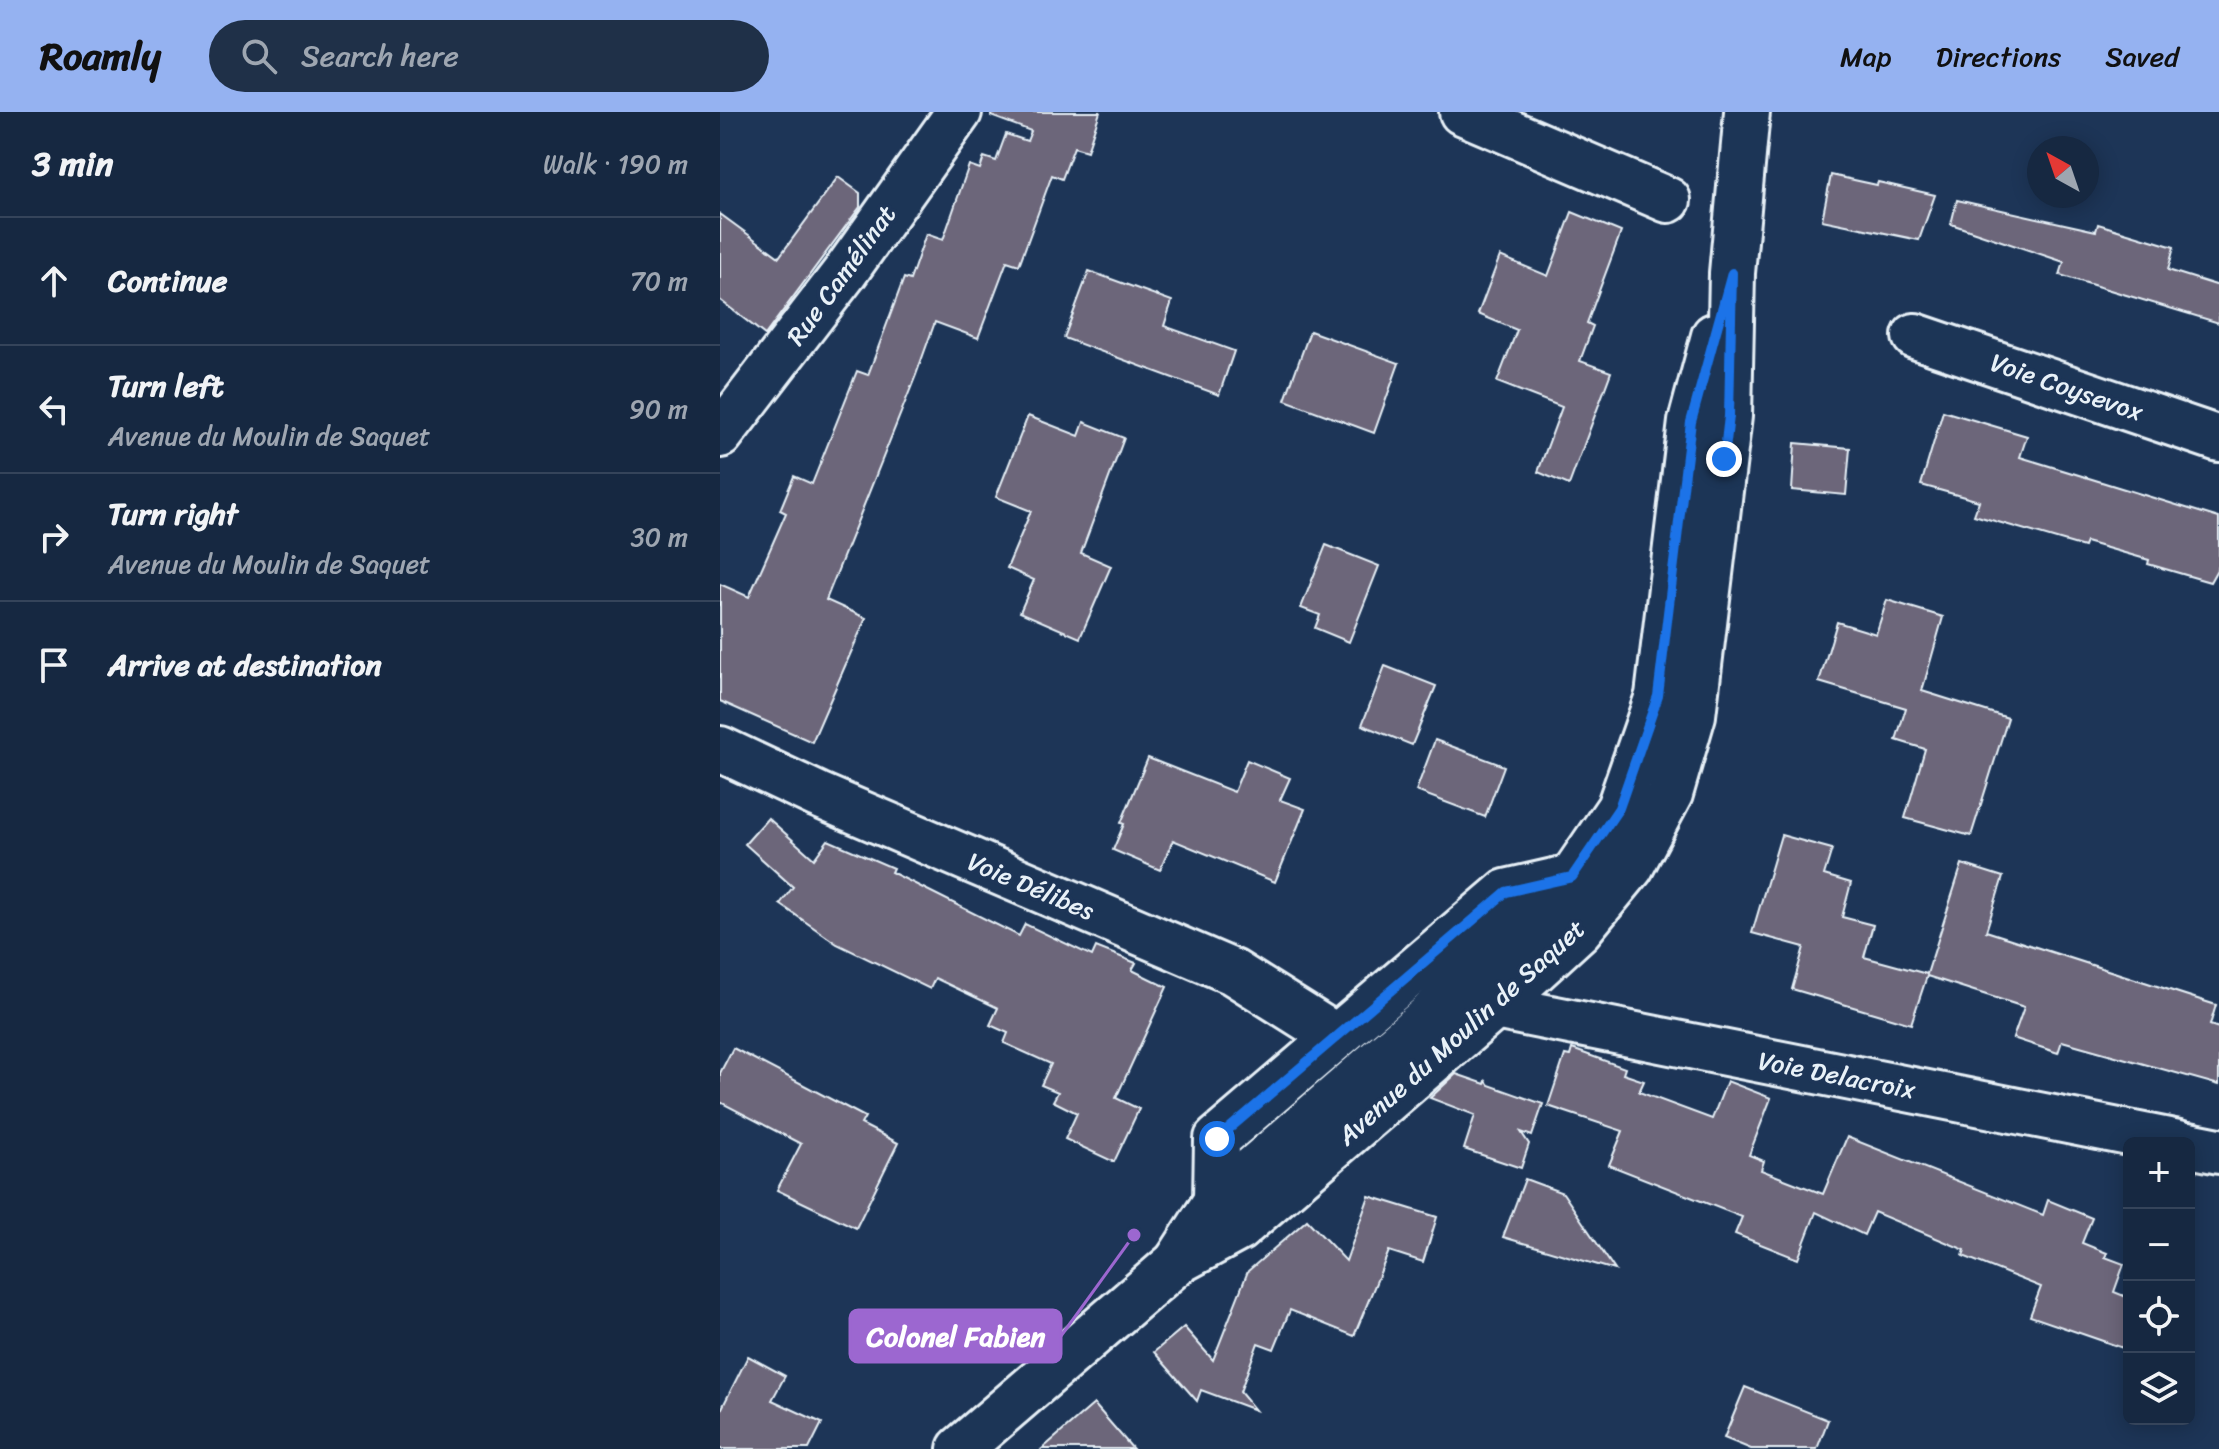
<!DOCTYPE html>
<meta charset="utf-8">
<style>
body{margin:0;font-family:Sriracha,sans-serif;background:#1f3048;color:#f1f3f6}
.controls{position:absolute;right:24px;bottom:24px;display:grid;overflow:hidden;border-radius:12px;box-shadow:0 4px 20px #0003}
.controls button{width:72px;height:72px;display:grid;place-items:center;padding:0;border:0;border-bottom:2px solid #35445a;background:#162841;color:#f1f3f6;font:40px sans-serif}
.compass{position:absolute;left:1307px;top:24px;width:72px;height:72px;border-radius:50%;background:#162841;box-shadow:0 4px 20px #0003;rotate:320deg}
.stop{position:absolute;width:24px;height:24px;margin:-18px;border:6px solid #1a73e8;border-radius:50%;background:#fff}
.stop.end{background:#1a73e8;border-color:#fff;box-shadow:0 2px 8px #0008}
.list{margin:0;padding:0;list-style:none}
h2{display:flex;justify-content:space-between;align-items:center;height:104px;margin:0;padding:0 32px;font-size:34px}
h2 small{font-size:26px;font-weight:400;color:#9ea6b1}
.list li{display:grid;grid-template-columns:52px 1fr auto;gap:24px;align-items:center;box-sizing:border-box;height:128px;padding:0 32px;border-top:2px solid #35445a}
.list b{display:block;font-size:30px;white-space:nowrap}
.list p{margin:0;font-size:26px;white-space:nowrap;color:#9ea6b1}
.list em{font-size:26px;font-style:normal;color:#9ea6b1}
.icon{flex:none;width:44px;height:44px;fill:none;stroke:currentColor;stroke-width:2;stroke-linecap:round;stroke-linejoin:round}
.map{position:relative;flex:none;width:1499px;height:1337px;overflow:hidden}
header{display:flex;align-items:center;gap:48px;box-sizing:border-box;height:112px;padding:0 40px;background:#95b2f1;color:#111}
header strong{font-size:38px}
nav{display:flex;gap:44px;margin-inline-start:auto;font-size:28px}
.search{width:560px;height:72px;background:#1f3048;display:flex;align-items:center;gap:20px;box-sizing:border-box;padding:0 28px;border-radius:44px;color:#9ea6b1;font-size:30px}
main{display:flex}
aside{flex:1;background:#162841}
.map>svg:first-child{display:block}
.building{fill:#6c667a;stroke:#e8f1f8;stroke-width:2}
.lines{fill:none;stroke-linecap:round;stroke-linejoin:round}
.street-casing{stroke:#e8f1f8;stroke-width:50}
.secondary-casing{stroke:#e8f1f8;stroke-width:50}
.street{stroke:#1d3557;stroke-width:44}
.secondary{stroke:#1d3557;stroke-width:44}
.route{stroke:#1a73e8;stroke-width:10}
.labels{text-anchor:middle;stroke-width:7;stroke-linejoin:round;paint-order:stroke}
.street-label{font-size:26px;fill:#e8f1f8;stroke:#1d3557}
.leader{fill:none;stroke:#9c67d0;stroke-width:3}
.callout-dot{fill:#9c67d0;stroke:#1d3557;stroke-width:3}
.callout{fill:#9c67d0;stroke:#9c67d0;stroke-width:3}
.callout-label{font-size:28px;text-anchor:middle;font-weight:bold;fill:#fff}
</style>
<header>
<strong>Roamly</strong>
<div class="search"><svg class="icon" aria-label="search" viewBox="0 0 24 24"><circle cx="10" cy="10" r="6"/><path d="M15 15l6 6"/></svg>Search here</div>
<nav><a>Map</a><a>Directions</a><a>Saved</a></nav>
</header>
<main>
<aside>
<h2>3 min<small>Walk · 190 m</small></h2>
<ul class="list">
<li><svg class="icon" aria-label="ahead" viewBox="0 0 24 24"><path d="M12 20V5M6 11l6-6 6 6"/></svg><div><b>Continue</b></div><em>70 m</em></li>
<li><svg class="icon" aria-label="left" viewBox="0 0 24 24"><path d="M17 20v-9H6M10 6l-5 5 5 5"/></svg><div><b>Turn left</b><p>Avenue du Moulin de Saquet</p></div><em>90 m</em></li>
<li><svg class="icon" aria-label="right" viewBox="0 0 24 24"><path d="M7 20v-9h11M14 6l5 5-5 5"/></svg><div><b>Turn right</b><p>Avenue du Moulin de Saquet</p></div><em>30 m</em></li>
<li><svg class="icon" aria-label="arrive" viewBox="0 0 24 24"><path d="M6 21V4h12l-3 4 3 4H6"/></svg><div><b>Arrive at destination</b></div></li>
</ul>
</aside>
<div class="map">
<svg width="1499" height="1337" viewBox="0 0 1499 1337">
<rect width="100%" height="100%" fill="#1d3557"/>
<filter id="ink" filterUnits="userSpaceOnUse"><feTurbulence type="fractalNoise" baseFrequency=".0125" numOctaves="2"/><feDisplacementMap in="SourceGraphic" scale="16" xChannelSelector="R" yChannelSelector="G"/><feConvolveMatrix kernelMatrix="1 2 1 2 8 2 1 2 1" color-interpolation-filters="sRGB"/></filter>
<g filter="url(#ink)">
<!-- building -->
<g class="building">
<path d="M271,0H380L367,39L354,35L342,67L332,63L299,153L287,149L258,226L215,210L196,263L106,488L146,506L92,630L0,589V472L29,485L66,401L60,398L74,364L92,372L137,259L148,263L184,166L190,168L206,122L223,128L249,53L260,57L264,45L276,49L286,22L307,29L311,19L271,4Z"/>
<path d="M1111,63L1157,73L1158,70L1215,83L1199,128L1102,108Z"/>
<path d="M118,65L140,81V95L45,223L0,188V102L59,145Z"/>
<path d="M1237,88L1376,119L1378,112L1454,135L1448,158L1499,174V211L1340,163L1344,150L1231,112Z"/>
<path d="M852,100L901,120L867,211L873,214L860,249L891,260L849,373L818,360L842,295L777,270L797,218L758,202L780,144L828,164Z"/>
<path d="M369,159L452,189L444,214L514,239L499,283L344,226Z"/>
<path d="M590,219L679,251L654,321L565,288Z"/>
<path d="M1223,299L1307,324L1300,345L1499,406V454L1490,470L1428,452L1429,448L1366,430L1364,435L1254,403L1259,389L1201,373Z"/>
<path d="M308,304L359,324L364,310L404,326L361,441L391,454L360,526L300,500L314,468L287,456L311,399L276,385Z"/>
<path d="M1075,331L1130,336L1126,383L1072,378Z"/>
<path d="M606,433L659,454L629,530L595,516L600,503L581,496Z"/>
<path d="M1167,488L1223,505L1202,579L1288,606L1251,724L1185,706L1205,637L1176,628L1186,596L1099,570L1117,510L1156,522Z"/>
<path d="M665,554L716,574L692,633L642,613Z"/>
<path d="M715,628L784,654L765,705L696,679Z"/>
<path d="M428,646L514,680L527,648L570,666L560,688L585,697L555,770L453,728L440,758L393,738L404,712L401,711Z"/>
<path d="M48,706L94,747L108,728L173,756L171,760L299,824L305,812L372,844L376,835L416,851L412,858L447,875L396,986L419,997L394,1050L345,1027L357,1001L333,989L338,980L321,973L331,952L284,931L288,921L270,913L278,896L215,866L210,877L117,832L60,792L73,775L25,732Z"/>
<path d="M1061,723L1112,737L1104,763L1131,771L1122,805L1153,813L1144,845L1207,862L1242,752L1283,765L1266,819L1496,893L1490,913L1499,916V973L1342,929L1338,941L1293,926L1304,895L1207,864L1191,912L1072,877L1084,835L1032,821Z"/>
<path d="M13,936L145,1005L141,1012L178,1031L136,1116L57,1078L81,1032L0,990V961Z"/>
<path d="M852,937L905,956L903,962L924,969L919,980L992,1007L1007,969L1051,986L1029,1043L1044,1049L1041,1058L1103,1082L1127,1025L1323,1103L1328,1088L1372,1106L1362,1131L1387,1141L1385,1145L1404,1152L1394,1180L1409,1186V1238L1310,1204L1321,1175L1243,1144L1245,1138L1154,1100L1144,1123L1096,1100L1078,1147L1015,1122L1022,1105L889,1053L903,1019L828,994L845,943L850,944Z"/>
<path d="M736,962L765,972L766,969L769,973L823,992L812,1024L801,1020L809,1032L801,1056L744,1037L755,1003L710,986Z"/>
<path d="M805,1067L843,1081L895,1158L783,1125Z"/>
<path d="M649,1084L717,1105L703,1150L669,1139L634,1224L570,1198L554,1237L538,1231L520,1280L535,1298L481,1278L477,1289L434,1240L464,1215L493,1248L528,1159L587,1108L626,1149Z"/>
<path d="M28,1244L65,1264L52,1288L102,1311L89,1337H0V1300Z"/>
<path d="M1025,1275L1108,1308L1097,1337H1031L1004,1326Z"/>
<path d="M374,1292L413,1337H322Z"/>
</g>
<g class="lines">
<!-- street casing -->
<g class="street-casing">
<g id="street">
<path d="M742,0L948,88"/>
<path d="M1195,224L1499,327"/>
<path d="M0,323L126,159L239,0"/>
<path d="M0,637L98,683L513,860L615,924"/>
<path d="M775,895L1459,1031"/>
<path d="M1469,1033L1499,1039"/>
<path d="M496,1089L497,1027L786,780L852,765"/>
</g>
</g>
<!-- secondary casing -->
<g class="secondary-casing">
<g id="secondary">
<path d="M458,1148L496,1089L706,907L852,765L899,696L938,584L971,310L994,224"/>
<path d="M240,1337L457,1150L518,1117L775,895L859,818L911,755L950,682L973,603L1009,304L1012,161L1027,0"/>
</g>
</g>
<!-- street -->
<use href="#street" class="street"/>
<!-- secondary -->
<use href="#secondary" class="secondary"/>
</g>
</g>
<g class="lines" filter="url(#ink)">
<!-- route -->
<path class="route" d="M497,1027L786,780L852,765L899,696L938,584L971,310L1012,161L1009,304L1004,347"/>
</g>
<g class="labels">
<!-- street labels -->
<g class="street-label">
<text transform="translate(121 163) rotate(-54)" y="9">Rue Camélinat</text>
<text transform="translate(1347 275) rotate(19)" y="9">Voie Coysevox</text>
<text transform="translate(311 774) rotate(23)" y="9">Voie Délibes</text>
<text transform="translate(741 920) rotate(-42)" y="9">Avenue du Moulin de Saquet</text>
<text transform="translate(1117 963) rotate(11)" y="9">Voie Delacroix</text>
</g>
</g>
<!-- callouts -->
<path class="leader" d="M414 1123L341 1224"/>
<circle class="callout-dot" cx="414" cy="1123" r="8"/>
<rect class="callout" x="130" y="1198" width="211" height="52" rx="8"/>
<g class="callout-label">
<text x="236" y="1234">Colonel Fabien</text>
</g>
</svg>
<div class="controls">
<button>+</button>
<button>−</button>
<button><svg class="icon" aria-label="locate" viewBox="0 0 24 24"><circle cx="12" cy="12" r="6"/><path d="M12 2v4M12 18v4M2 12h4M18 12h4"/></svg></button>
<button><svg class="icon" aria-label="layers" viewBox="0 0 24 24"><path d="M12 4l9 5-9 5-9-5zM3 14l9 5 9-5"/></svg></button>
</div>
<svg class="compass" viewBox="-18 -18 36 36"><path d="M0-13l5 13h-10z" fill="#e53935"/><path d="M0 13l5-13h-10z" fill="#9ea6b1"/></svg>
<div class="stop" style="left:497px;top:1027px"></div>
<div class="stop end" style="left:1004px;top:347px"></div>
</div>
</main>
